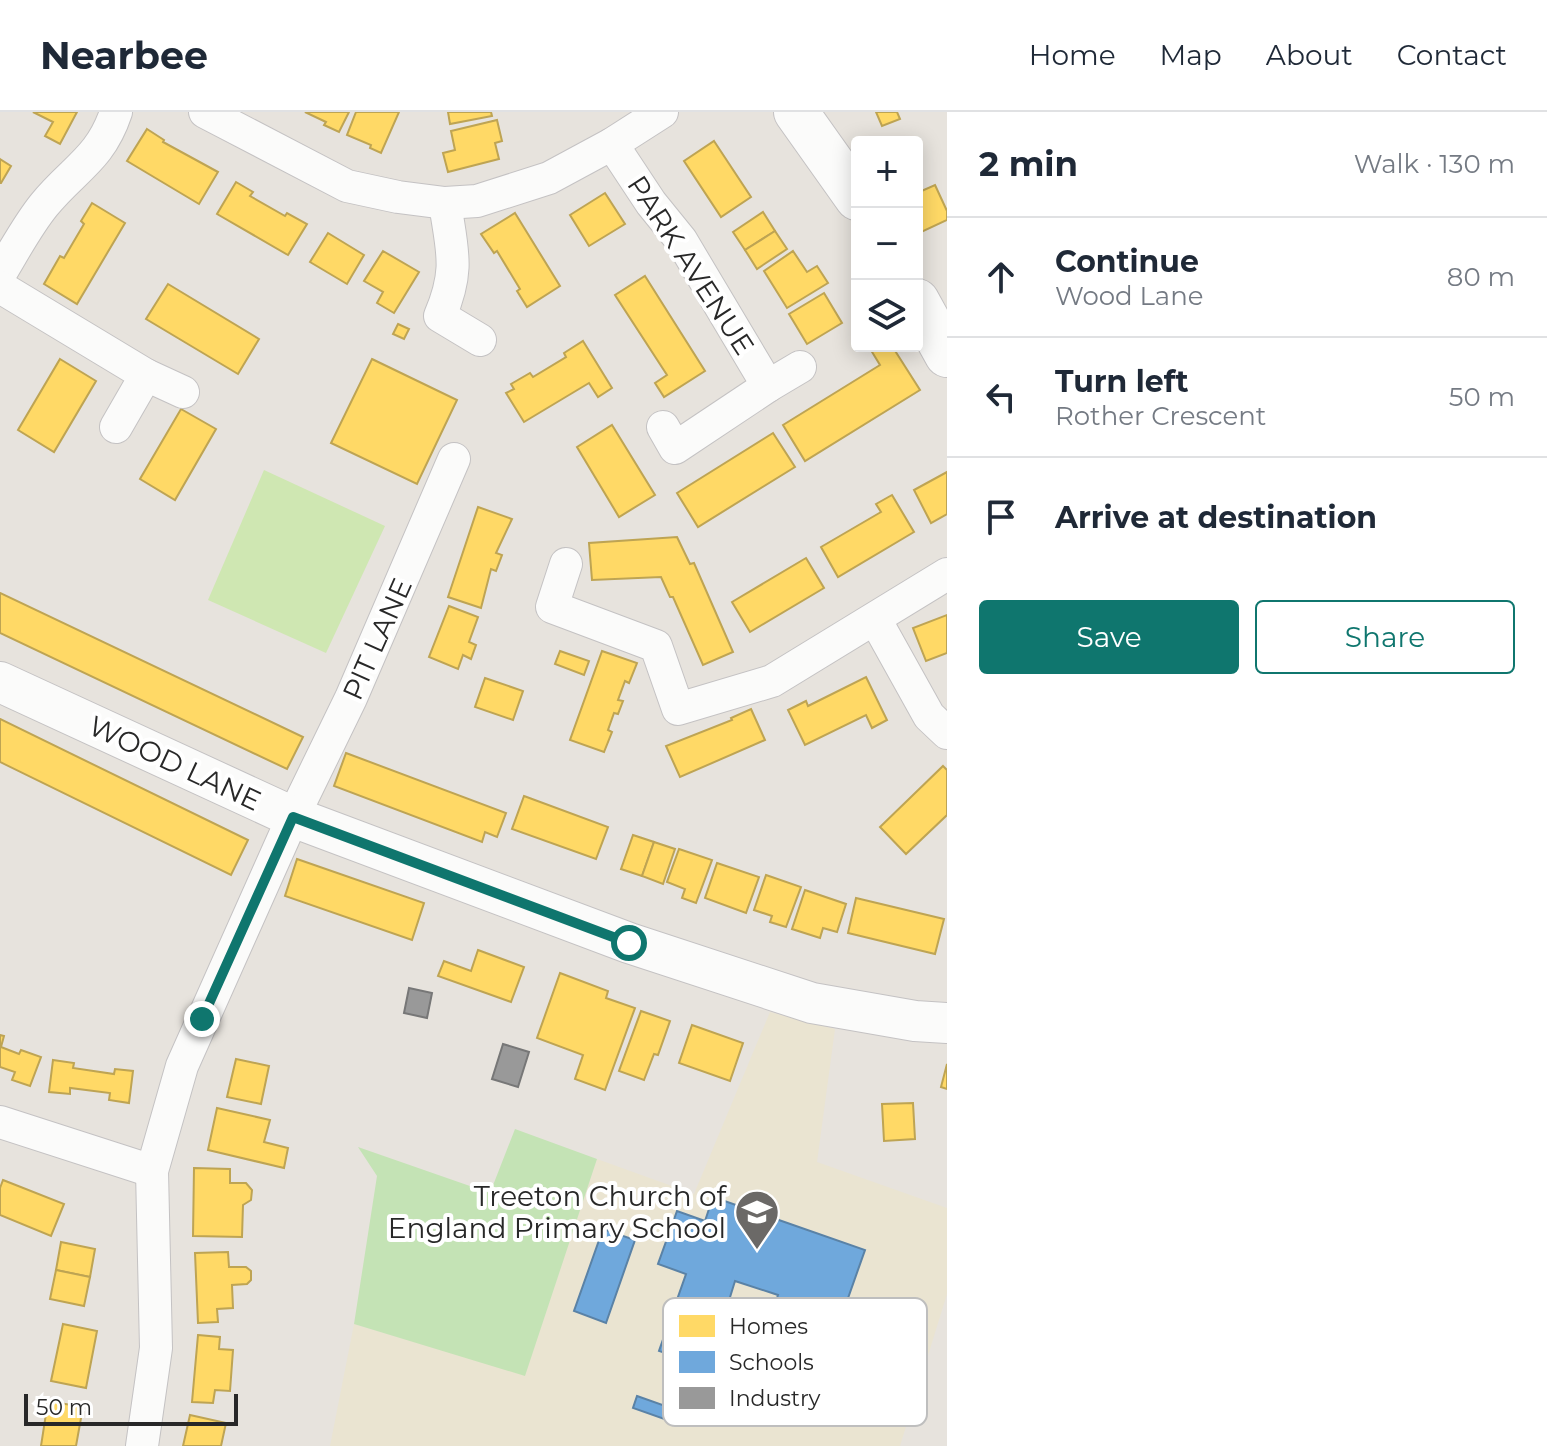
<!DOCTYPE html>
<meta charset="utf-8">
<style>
body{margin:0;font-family:Montserrat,sans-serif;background:#f2f2f3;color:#1f2937}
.controls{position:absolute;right:24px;top:24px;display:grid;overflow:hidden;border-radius:8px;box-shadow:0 4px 20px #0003}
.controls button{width:72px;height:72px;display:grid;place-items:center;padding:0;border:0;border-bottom:2px solid #e0e1e3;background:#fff;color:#1f2937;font:40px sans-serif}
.scale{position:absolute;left:24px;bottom:20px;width:214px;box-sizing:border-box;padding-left:8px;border:4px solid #282828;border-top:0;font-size:22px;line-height:28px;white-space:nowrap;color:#282828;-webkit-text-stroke:6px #fff;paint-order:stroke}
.stop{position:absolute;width:24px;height:24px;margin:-18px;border:6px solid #0f766e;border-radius:50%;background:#fff}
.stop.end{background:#0f766e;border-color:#fff;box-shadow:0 2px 8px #0008}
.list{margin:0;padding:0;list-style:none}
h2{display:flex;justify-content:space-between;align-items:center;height:104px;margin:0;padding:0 32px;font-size:34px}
h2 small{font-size:26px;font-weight:400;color:#747a83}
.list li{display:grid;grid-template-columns:52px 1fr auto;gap:24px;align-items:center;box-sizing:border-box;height:120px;padding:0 32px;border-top:2px solid #e0e1e3}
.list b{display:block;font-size:30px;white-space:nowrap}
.list p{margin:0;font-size:26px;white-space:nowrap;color:#747a83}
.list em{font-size:26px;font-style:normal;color:#747a83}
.actions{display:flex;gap:16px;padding:24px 32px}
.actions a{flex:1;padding:18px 0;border:2px solid #0f766e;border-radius:8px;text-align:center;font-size:28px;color:#0f766e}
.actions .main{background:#0f766e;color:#fff}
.icon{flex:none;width:44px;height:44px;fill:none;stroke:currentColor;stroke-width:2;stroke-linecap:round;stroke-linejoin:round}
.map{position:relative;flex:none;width:947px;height:1334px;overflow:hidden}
header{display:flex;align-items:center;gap:48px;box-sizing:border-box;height:112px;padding:0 40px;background:#fff;border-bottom:2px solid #e0e1e3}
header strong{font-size:38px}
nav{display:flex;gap:44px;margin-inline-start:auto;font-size:28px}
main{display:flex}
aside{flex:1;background:#fff}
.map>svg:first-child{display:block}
.education{fill:#eae4d1}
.green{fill:#c4e3b5}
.pitch{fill:#cfe7b2}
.homes{fill:#ffd966;stroke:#bea453;stroke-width:2}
.schools{fill:#6fa8dc;stroke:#5a82a6;stroke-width:2;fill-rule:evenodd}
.industry{fill:#999;stroke:#777;stroke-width:2}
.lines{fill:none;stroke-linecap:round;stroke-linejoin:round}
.minor-casing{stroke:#c4c2c3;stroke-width:34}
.tertiary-casing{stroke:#c4c2c3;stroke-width:42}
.secondary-casing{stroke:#c4c2c3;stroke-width:46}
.minor{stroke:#fbfbfa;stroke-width:32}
.tertiary{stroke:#fbfbfa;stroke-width:40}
.secondary{stroke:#fbfbfa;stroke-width:44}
.route{stroke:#0f766e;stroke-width:10}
.labels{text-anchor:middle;stroke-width:8;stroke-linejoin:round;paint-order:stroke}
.street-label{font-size:28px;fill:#282828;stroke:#fff}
.poi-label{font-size:28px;fill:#282828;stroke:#fff;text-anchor:end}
.key{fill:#fff;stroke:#bebebe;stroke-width:2}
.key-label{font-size:22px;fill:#282828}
</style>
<header>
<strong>Nearbee</strong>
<nav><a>Home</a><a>Map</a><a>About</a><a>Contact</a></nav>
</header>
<main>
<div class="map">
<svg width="947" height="1334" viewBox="0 0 947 1334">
<rect width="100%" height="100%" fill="#e7e3dd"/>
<!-- education -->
<path class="education" d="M770,900L835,917L817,1050L947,1096V1182L900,1334H330L354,1212L525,1263L597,1047L694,1082Z"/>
<!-- green -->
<path class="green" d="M515,1017L597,1047L525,1264L354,1212L377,1064L358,1035L490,1081Z"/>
<!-- pitch -->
<path class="pitch" d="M264,358L385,414L326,541L208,488Z"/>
<!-- homes -->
<g class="homes">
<path d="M33,0H77L60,32L45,24L53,10Z"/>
<path d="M305,0H349L339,20L324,13L326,10Z"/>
<path d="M356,0H399L381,41L370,36L371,33L347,23Z"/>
<path d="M448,0H491L492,4L450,12Z"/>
<path d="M876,0H897L900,7L882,14Z"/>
<path d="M497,8L502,29L495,31L499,47L448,60L443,41L455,38L451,19Z"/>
<path d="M147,17L164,28L163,30L218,60L199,92L127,49Z"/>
<path d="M714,29L751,85L721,105L684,49Z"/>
<path d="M0,47L11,54L1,71H0Z"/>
<path d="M236,70L253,80L250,84L285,104L287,101L307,112L288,143L217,102Z"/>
<path d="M935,73L947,99V108L917,122V81Z"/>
<path d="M605,81L625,112L589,134L570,103Z"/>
<path d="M92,91L125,111L77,192L44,172L60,144L64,146L84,112L81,109Z"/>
<path d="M763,100L775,119L745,138L733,120Z"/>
<path d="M515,101L560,174L527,195L517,179L520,177L497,139L494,141L481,122Z"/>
<path d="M775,119L787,137L757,157L745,138Z"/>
<path d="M328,121L364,143L347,172L310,150Z"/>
<path d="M383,139L419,160L394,201L377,191L383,180L364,169Z"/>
<path d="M793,139L807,160L817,154L828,171L787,196L764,159Z"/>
<path d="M645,164L705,259L664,285L655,271L667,263L615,183Z"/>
<path d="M168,172L259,227L238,262L146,207Z"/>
<path d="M824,181L842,211L807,232L789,202Z"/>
<path d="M398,212L409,217L404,227L393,222Z"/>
<path d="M583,229L612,276L598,285L589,271L524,310L506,281L514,277L511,272L530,261L533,265L566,245L564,241Z"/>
<path d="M871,234H892L920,278L805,349L783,313L880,253L869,235Z"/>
<path d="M60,247L96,269L54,340L18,318Z"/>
<path d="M372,247L457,288L417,372L331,331Z"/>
<path d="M181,297L216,317L175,388L140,367Z"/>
<path d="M612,313L655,383L619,405L577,335Z"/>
<path d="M773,321L795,355L698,415L677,381Z"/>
<path d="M947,360V402L931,411L914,378Z"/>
<path d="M892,383L914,420L838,465L821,435L881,400L876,392Z"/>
<path d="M478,395L512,407L496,441L502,443L496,459L491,457L481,496L448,485Z"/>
<path d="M677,425L690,452L694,451L733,540L703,553L673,485H670L661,465L592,468L589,431Z"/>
<path d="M806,446L824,476L750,520L732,490Z"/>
<path d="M0,481L303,625L287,657L0,521Z"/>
<path d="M449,494L478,505L469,530L476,533L471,547L463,543L458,557L429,545Z"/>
<path d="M947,503V541L926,549L913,516Z"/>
<path d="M560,539L589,549L584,563L555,552Z"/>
<path d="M602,539L637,551L629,571L625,569L618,588L623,589L618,602L614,601L608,618L612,620L604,640L570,628Z"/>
<path d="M866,565L887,608L872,616L866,603L805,633L788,598L806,589L808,594Z"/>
<path d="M485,566L523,579L513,608L475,595Z"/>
<path d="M751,597L765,628L680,665L666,634L732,608L731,606Z"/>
<path d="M0,607L248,728L231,763L0,650Z"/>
<path d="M346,641L506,701L497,725L485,720L482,730L334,674Z"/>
<path d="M943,654L947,658V703L906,742L880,715Z"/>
<path d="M524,684L608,715L596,747L512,717Z"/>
<path d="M633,723L654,730L642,764L621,757Z"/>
<path d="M654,730L675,737L663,772L642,764Z"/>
<path d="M679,737L712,748L696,791L682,786L685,777L667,770Z"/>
<path d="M297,747L424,791L412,828L285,784Z"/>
<path d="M717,751L759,765L746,801L705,786Z"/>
<path d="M766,763L801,775L786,815L770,810L772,804L754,798Z"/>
<path d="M805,778L846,792L837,820L823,816L820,826L792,817Z"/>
<path d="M856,786L944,807L935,842L848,821Z"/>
<path d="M478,838L524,855L511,890L438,864L444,849L471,859Z"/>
<path d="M560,861L608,879L606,886L635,896L605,978L575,967L583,943L537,926Z"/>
<path d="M641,899L670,909L658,943L654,942L644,968L619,959Z"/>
<path d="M692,913L743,931L730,969L679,951Z"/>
<path d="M0,923L4,924L1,935L19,942L21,938L41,945L30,974L12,968L15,960L0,955Z"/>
<path d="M236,947L269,954L261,992L227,985Z"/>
<path d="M53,948L74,951L73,956L114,962L115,957L133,959L129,991L109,988L110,981L70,976V982L49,980Z"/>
<path d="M947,952V977L941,975Z"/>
<path d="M913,991L915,1027L884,1029L882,992Z"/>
<path d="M217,996L270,1008L264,1030L288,1036L284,1056L208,1038Z"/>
<path d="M194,1056L230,1057V1071H246L252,1078L251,1088L243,1093L242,1125L193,1124Z"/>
<path d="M3,1068L64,1092L51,1124L0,1103V1076Z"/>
<path d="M61,1130L95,1137L90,1165L56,1158Z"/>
<path d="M228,1140L229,1155H246L251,1159V1168L247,1172L232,1173L233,1196L217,1197L218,1210L198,1211L195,1141Z"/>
<path d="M56,1158L90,1165L84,1194L50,1187Z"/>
<path d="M63,1212L97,1219L86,1276L51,1269Z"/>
<path d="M198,1223L220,1225L219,1237L233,1238L230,1279L215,1278L213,1291L192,1290Z"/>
<path d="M48,1289L83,1295L76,1334H41Z"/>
<path d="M190,1303L226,1311L221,1334H183Z"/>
</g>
<!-- schools -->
<g class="schools">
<path d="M713,1085L865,1138L811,1291L659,1239L686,1162L658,1152L677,1099L705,1109ZM735,1169L778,1183L770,1208L727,1195Z"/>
<path d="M603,1117L635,1128L606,1211L574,1199Z"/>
<path d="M637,1284L674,1297L670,1309L633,1296Z"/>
</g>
<!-- industry -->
<g class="industry">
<path d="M409,876L432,881L427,906L404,901Z"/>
<path d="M503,932L529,940L518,975L492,967Z"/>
</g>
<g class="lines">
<!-- minor casing -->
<g class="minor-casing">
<g id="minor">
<path d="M205,0L347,74L398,85L445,91L477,89L549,66L612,32L662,0"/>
<path d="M612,32L651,91L681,128L768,274L675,336L663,315"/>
<path d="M445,91C452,139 460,157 440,204L480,228"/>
<path d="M0,162C14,139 27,114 44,93C73,57 100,48 116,0"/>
<path d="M0,175L146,263L116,315"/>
<path d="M146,263L183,280"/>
<path d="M768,274L800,255"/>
<path d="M566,452L552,495L656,534L678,597L772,569L947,462"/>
<path d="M875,507L929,604L947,621"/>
<path d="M0,1010L152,1059"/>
<path d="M142,1334L156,1236L152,1059L182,954L293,705L351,586L454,347"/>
</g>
</g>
<!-- tertiary casing -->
<g class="tertiary-casing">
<path id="tertiary" d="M0,570L293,705L629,831L812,891L915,909L947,911"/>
</g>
<!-- secondary casing -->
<g class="secondary-casing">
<g id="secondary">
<path d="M796,0L857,86"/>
<path d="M917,189L947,243"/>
</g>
</g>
<!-- minor -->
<use href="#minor" class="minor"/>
<!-- tertiary -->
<use href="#tertiary" class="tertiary"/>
<!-- secondary -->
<use href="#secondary" class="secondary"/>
</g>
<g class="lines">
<!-- route -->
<path class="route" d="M202,907L293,705L629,831"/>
</g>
<!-- icons -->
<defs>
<g id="school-pin" transform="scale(2.3)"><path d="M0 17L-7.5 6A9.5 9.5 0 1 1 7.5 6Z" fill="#6b6967" stroke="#fff"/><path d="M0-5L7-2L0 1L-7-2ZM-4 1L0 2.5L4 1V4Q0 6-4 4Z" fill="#fff"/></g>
</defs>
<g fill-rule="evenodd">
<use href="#school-pin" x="757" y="1100"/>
</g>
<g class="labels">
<!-- street labels -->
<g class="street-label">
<text transform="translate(691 153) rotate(57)" y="10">PARK AVENUE</text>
<text transform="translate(377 527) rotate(-66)" y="10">PIT LANE</text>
<text transform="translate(175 651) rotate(25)" y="10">WOOD LANE</text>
</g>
<!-- poi labels -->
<g class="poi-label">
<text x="726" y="1094">Treeton Church of<tspan x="726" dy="32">England Primary School</tspan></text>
</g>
</g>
<!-- legend -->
<rect x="663" y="1186" width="264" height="128" rx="12" class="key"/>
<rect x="679" y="1203" width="36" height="22" fill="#ffd966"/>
<rect x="679" y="1239" width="36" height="22" fill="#6fa8dc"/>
<rect x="679" y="1275" width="36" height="22" fill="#999"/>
<g class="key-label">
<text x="729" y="1222">Homes</text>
<text x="729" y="1258">Schools</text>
<text x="729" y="1294">Industry</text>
</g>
</svg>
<div class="controls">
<button>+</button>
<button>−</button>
<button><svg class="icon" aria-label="layers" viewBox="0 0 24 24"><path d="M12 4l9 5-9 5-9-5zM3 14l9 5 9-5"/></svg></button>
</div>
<div class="scale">50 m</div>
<div class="stop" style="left:629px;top:831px"></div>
<div class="stop end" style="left:202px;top:907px"></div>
</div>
<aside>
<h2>2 min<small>Walk · 130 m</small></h2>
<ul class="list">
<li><svg class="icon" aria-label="ahead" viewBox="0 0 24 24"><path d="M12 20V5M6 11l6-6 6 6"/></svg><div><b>Continue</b><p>Wood Lane</p></div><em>80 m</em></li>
<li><svg class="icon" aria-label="left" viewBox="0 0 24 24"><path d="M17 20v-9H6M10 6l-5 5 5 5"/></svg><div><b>Turn left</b><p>Rother Crescent</p></div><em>50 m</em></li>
<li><svg class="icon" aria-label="arrive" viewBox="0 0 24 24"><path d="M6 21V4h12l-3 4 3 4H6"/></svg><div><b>Arrive at destination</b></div></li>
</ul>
<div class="actions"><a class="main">Save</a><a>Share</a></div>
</aside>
</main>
